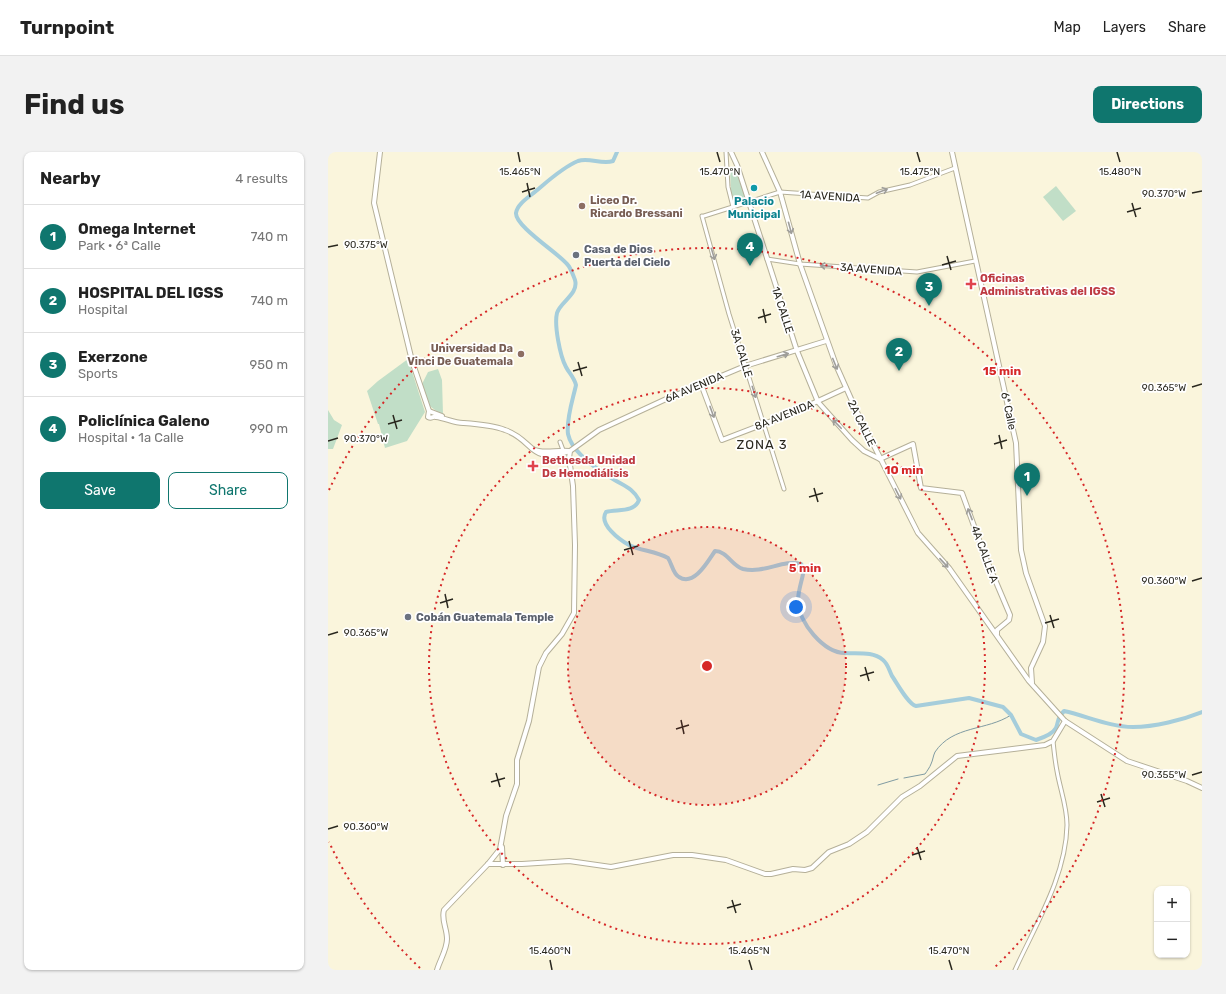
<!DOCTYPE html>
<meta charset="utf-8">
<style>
body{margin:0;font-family:Rubik,sans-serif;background:#f2f2f2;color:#222}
.controls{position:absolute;right:12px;bottom:12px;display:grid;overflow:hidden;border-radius:8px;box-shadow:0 1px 3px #0004}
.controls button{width:36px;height:36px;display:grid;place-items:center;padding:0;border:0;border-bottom:1px solid #e0e0e0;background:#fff;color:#222;font:20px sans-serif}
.you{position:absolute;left:468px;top:455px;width:14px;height:14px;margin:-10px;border:3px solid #fff;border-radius:50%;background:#1a73e8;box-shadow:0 0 0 6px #1a73e833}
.badge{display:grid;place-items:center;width:26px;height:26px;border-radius:50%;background:#0f766e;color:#fff;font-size:13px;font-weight:700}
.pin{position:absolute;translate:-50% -33px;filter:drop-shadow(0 1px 2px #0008)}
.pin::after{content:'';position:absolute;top:21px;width:14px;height:12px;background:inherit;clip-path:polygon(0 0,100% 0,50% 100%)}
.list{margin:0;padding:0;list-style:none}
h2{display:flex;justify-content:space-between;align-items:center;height:52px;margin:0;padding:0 16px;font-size:17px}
h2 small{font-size:13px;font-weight:400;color:#767676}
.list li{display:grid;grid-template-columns:26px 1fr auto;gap:12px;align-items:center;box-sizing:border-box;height:64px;padding:0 16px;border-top:1px solid #e0e0e0}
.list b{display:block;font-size:15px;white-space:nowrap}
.list p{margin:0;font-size:13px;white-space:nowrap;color:#767676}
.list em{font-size:13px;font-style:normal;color:#767676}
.actions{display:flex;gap:8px;padding:12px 16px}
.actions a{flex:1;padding:9px 0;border:1px solid #0f766e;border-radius:8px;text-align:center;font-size:14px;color:#0f766e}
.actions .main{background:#0f766e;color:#fff}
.map{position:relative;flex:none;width:874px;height:818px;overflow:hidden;border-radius:8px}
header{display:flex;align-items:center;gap:24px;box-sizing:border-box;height:56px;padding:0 20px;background:#fff;border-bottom:1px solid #e0e0e0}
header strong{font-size:19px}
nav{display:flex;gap:22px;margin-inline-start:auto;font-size:14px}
.intro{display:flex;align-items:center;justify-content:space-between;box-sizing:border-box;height:96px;padding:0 24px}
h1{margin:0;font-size:28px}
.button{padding:10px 18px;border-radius:8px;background:#0f766e;color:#fff;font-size:14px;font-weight:700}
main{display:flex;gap:24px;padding:0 24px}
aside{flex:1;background:#fff;border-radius:8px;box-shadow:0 1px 3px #0004}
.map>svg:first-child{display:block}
.green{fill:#c1dec7}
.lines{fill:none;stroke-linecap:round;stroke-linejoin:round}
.stream{stroke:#809ba2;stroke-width:1}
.river{stroke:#a5cddb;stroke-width:4}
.minor-casing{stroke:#b5b099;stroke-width:5}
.major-casing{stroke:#b5b099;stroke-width:6}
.minor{stroke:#fff;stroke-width:3}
.major{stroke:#fff;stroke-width:4}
.oneway{stroke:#9f9e9a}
.ticks{fill:none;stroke:#29271e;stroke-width:1.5}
.ring{fill:none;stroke:#d62828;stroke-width:2;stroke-dasharray:2 4}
.culture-dot{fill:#0f9aa8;stroke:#fff;stroke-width:1.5}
.education-dot{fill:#8d6e63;stroke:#fff;stroke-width:1.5}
.worship-dot{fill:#6b7280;stroke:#fff;stroke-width:1.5}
.health-dot{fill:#e0444e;stroke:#fff;stroke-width:1.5}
.labels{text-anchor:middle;stroke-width:3.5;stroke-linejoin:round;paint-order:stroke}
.street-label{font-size:11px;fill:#29271e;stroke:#fff}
.education-label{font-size:11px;font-weight:bold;fill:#785e54;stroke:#fff;text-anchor:start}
.culture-label{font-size:11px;font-weight:bold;fill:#0d838f;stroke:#fff}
.worship-label{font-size:11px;font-weight:bold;fill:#5b616d;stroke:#fff;text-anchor:start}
.health-label{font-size:11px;font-weight:bold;fill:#be3a42;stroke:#fff;text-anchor:start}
.quarter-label{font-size:13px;letter-spacing:1px;fill:#29271e;stroke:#fff}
.ticks-label{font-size:10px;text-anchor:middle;fill:#29271e;stroke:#fff;stroke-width:3.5;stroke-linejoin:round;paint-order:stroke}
.centre{fill:#d62828;stroke:#fff;stroke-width:2}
.ring-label{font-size:12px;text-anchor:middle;font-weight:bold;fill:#d62828;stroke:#fff;stroke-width:3.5;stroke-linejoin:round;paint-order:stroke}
</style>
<header>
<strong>Turnpoint</strong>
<nav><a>Map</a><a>Layers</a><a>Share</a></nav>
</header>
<div class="intro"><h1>Find us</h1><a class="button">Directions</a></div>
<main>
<aside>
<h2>Nearby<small>4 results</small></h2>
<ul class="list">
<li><span class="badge">1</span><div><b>Omega Internet</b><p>Park · 6ª Calle</p></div><em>740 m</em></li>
<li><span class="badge">2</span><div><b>HOSPITAL DEL IGSS</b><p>Hospital</p></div><em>740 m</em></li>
<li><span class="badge">3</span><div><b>Exerzone</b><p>Sports</p></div><em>950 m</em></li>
<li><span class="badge">4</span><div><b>Policlínica Galeno</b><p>Hospital · 1a Calle</p></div><em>990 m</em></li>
</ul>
<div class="actions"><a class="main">Save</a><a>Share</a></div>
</aside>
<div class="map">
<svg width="874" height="818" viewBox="0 0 874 818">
<rect width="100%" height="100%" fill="#faf5dc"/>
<!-- green -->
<g class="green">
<path d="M404,16H408L418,48L408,53L403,40L402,17Z"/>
<path d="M728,34L748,59L735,69L715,45Z"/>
<path d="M80,207L97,260L79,289L57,296L51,272H52H50L39,239L50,229Z"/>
<path d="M110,217L114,228L115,262C98,255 98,248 94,232L100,220Z"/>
<path d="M0,258L6,268L14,273L5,297H0Z"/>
</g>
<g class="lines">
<!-- stream -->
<g class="stream">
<path d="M576,626L597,622C599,619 602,615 603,612C605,608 605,604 607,600C625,573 659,579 683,563"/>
<path d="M550,633L570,627"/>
</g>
<!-- river -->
<path class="river" d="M289,0L285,9C274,13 261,5 250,9C235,15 220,29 208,39C201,45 189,52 188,61C187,74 230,101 239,112C243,116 245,123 247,128C251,142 232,150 229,161C226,173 232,204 238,215C241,221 246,225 248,233C245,247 238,267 240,282C244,301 270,318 285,327C296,334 305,336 311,348C306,361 290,357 278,360C270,372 292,388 301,393C313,399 328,399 340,406C344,412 345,422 351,425C366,435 380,409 387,399C399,399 404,414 415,417C436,422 455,407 473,412L476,416C475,427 470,437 470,449C470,470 496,501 517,501C530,502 544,499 555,508C560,512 561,518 564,524C569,531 580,552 588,554L641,546L675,555L683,563L693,582L708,588C714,586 725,582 728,576C731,568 729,566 736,559C759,564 782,575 805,575C827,575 854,568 874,560"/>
<!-- minor casing -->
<g class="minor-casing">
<g id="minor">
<path d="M398,0L400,35L405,55"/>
<path d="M374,64L401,162L456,337"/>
<path d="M376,64L452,40L540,46L551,40L582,33L627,16"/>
<path d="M439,107L472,112L589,120L647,109"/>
<path d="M232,290L235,298"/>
<path d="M687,818C708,772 738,724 739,673C739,654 732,637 729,619C727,609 726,599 725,589"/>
</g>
</g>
<!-- major casing -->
<g class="major-casing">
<g id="major">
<path d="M52,0L46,51L84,209L101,259L100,265C104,267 104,264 108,265C117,266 126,271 135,271C149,272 164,273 177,278C207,288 200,313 242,299"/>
<path d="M403,0L409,13L469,199L490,250L524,288L536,299L552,307"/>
<path d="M434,0L452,40L472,112L508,213L528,258L590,381L621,416L701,529L737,569L799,609L859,629L874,636"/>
<path d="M624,0L688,291L693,398L698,421L717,474L715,490L703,516L704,531"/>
<path d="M373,232L394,288L462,262L518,236"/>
<path d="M101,259L114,264"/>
<path d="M205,297C215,303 230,297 241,299"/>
<path d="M552,307L585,292L593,336L634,341L657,404L682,463L681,468L669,478V482"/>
<path d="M174,695L175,713"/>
<path d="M160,712H194L241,709L283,715L345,703H364L398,708L437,722H443L465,717L477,718L484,716L501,700L521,692L539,680L574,645L592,634L629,604L717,593L725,589L737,569"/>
<path d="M109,818C112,808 119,797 119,787C119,776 113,768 116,758L160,712L172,697L178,664L189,632V608L201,569L211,515L218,501L234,482L246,461L247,393L245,334L241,306L242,299L271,278L336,248L417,214L498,189"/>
</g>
</g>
<!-- minor -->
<use href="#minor" class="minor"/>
<!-- major -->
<use href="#major" class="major"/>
</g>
<!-- one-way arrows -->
<defs><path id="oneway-shaft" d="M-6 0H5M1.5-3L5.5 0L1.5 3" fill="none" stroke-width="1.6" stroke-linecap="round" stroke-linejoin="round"/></defs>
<g class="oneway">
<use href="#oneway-shaft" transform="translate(554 39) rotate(-21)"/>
<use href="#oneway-shaft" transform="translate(462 76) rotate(75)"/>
<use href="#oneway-shaft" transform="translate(385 102) rotate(74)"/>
<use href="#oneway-shaft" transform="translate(498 114) rotate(-176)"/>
<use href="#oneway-shaft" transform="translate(455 203) rotate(-16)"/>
<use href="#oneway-shaft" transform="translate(507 212) rotate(68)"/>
<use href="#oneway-shaft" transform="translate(426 240) rotate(72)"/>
<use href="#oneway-shaft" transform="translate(384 260) rotate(70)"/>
<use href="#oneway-shaft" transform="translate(509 272) rotate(-134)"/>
<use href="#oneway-shaft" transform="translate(570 342) rotate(63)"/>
<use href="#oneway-shaft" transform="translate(642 362) rotate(-111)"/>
<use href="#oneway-shaft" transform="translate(616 411) rotate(47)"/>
</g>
<!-- ticks -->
<path class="ticks" d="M190,0L192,10M389,0L392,10M589,0L592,10M789,0L792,10M199,31L202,45M194,40L207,36M864,41L874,39M804,51L808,65M799,60L813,56M0,95L10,93M619,104L623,118M614,113L628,109M435,157L438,171M430,166L443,162M250,210L254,224M245,219L259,215M864,235L874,232M65,263L69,277M60,272L74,268M671,283L674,297M0,289L10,286M666,292L679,288M486,336L490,350M481,345L495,341M301,389L305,403M296,398L310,394M864,429L874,426M117,442L120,456M112,451L125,447M722,463L726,476M717,471L731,467M0,483L10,480M537,515L541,529M532,524L546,520M353,568L356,582M348,577L361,573M168,621L172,635M864,623L874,620M163,630L177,626M773,642L777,655M769,650L782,646M0,677L10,674M589,695L593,708M584,703L597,699M404,748L408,761M399,756L413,752M222,808L224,818M421,808L424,818M621,808L624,818"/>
<!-- distance rings -->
<circle cx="379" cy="514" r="139" fill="#d62828" fill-opacity=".12"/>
<g class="ring">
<circle cx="379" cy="514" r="139"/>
<circle cx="379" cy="514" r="278"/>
<path d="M92 816A417 417 0 0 1 1 690M1 338A417 417 0 1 1 666 816"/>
</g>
<!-- markers -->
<circle class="culture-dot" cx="426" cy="36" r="4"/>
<g class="education-dot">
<circle cx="254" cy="54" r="4"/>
<circle cx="193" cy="202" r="4"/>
</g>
<g class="worship-dot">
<circle cx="248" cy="103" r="4"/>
<circle cx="80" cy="465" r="4"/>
</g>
<g class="health-dot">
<path d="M641 126h4v4h4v4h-4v4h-4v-4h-4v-4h4z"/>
<path d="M203 308h4v4h4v4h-4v4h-4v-4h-4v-4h4z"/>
</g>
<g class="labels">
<!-- street labels -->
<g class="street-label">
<text transform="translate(502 44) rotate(4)" y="4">1A AVENIDA</text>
<text transform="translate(543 117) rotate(4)" y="4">3A AVENIDA</text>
<text transform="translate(455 158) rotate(72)" y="4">1A CALLE</text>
<text transform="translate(414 201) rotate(73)" y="4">3A CALLE</text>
<text transform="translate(366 235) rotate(-23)" y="4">6A AVENIDA</text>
<text transform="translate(681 259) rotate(78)" y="4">6ª Calle</text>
<text transform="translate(456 263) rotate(-22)" y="4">8A AVENIDA</text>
<text transform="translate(534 271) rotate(64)" y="4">2A CALLE</text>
<text transform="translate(657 402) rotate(70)" y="4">4A CALLE A</text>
</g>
<!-- education labels -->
<g class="education-label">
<text x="262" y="52">Liceo Dr.<tspan x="262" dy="13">Ricardo Bressani</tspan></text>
<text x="185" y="200" text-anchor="end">Universidad Da<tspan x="185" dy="13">Vinci De Guatemala</tspan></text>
</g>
<!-- culture labels -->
<g class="culture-label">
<text x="426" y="53">Palacio<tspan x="426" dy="13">Municipal</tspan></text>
</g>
<!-- worship labels -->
<g class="worship-label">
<text x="256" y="101">Casa de Dios<tspan x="256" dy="13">Puerta del Cielo</tspan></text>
<text x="88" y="469">Cobán Guatemala Temple</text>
</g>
<!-- health labels -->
<g class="health-label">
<text x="652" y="130">Oficinas<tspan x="652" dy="13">Administrativas del IGSS</tspan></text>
<text x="214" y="312">Bethesda Unidad<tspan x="214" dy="13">De Hemodiálisis</tspan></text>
</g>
<!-- quarter labels -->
<g class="quarter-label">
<text x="434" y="297">ZONA 3</text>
</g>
</g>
<g class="ticks-label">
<text x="192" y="23">15.465°N</text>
<text x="392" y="23">15.470°N</text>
<text x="592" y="23">15.475°N</text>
<text x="792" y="23">15.480°N</text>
<text x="836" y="45">90.370°W</text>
<text x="38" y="96">90.375°W</text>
<text x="836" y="239">90.365°W</text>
<text x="38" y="290">90.370°W</text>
<text x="836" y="432">90.360°W</text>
<text x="38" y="484">90.365°W</text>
<text x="836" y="626">90.355°W</text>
<text x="38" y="678">90.360°W</text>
<text x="222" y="802">15.460°N</text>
<text x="421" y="802">15.465°N</text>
<text x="621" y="802">15.470°N</text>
</g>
<circle cx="379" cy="514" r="6" class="centre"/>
<g class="ring-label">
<text x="674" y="223">15 min</text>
<text x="576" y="322">10 min</text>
<text x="477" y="420">5 min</text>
</g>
</svg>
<div class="controls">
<button>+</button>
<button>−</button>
</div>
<div class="you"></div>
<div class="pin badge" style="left:699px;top:344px">1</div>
<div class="pin badge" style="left:571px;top:219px">2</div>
<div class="pin badge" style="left:601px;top:154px">3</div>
<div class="pin badge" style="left:422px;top:114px">4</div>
</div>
</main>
